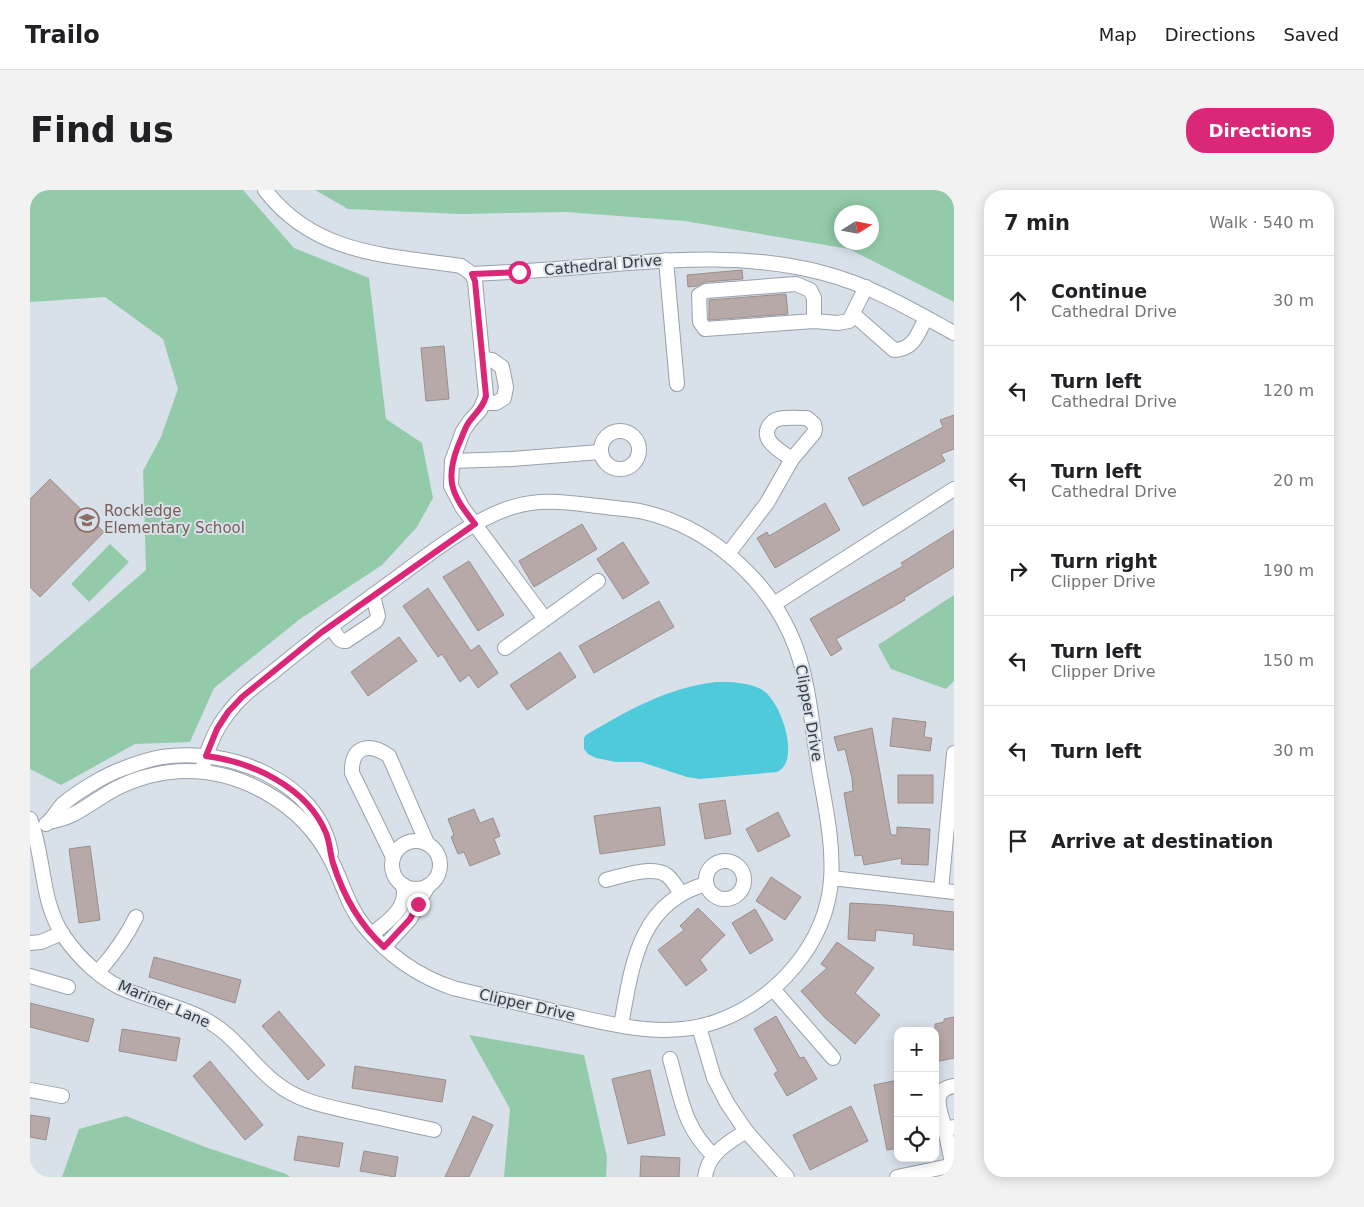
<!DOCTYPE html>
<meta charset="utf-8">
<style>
body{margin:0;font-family:"DejaVu Sans",sans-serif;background:#f2f2f2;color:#202124}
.controls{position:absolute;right:15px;bottom:15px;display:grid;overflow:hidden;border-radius:10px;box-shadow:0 2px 12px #0003}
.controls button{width:45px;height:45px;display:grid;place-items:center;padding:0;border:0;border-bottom:1px solid #e0e0e0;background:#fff;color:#202124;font:25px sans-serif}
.compass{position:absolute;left:804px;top:15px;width:45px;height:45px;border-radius:50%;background:#fff;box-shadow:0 2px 12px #0003;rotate:79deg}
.stop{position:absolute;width:15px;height:15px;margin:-11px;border:4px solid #db2777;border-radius:50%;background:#fff}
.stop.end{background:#db2777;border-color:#fff;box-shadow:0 1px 5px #0008}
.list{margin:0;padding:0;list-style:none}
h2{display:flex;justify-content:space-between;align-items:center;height:65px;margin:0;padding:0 20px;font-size:21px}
h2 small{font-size:16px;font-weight:400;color:#757577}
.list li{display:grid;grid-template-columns:32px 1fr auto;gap:15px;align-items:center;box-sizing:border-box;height:90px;padding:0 20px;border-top:1px solid #e0e0e0}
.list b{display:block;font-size:19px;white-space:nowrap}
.list p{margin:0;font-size:16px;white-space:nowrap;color:#757577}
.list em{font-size:16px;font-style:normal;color:#757577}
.icon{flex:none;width:28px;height:28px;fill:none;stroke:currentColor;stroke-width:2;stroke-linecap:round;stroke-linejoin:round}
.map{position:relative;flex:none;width:924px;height:987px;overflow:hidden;border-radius:20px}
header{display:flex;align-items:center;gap:30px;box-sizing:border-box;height:70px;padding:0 25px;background:#fff;border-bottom:1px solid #e0e0e0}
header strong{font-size:24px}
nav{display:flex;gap:28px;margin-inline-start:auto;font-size:18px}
.intro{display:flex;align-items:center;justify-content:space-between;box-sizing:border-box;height:120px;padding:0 30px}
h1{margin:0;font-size:35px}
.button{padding:12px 22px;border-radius:20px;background:#db2777;color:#fff;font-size:18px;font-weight:700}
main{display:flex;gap:30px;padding:0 30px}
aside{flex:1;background:#fff;border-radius:20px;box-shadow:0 2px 12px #0003}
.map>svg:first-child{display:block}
.green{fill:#93cbaa;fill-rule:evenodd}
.water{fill:#4ecadb}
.building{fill:#b7a9a8;stroke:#9b8e8c}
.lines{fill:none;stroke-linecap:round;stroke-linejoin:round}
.minor-casing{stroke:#99a1aa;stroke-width:16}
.minor{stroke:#fff;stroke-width:14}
.route{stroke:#db2777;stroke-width:6}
.labels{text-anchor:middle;stroke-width:4;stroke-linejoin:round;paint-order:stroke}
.street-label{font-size:15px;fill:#383b3f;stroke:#d8e0ea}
.education-label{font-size:15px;fill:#785e54;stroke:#d8e0ea;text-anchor:start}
</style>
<header>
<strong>Trailo</strong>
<nav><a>Map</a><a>Directions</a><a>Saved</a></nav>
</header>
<div class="intro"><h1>Find us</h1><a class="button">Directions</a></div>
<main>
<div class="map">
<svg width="924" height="987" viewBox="0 0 924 987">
<rect width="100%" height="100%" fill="#d8e0ea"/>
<!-- green -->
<g class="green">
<path d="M0,0H213L264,58L339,88L356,229L392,253L403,308L387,337L352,375L270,429L184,498L160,552L105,554L31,595L0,579V480L116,380L113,281L131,247L148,199L133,149L75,107L0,112Z"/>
<path d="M285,0H924V112L819,59L655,31L536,22L430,24L318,19ZM842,22V52H812V22Z"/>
<path d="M80,354L99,372L59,412L41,394Z"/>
<path d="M924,405V491L916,499L861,479L848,455Z"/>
<path d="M439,845L554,865L577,967L576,987H474L480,919Z"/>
<path d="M96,926L175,957L256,984L260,987H32L49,939Z"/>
</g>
<!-- water -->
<path class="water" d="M686,492C701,492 717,492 731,499C752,511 771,572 747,582L670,589L657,587L611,572H586L566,568L558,564L554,559V548L556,545C599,520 636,498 686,492Z"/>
<!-- building -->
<g class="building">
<path d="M712,80L713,89L675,92L667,96L658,97L657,85Z"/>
<path d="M756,104L758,124L679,130V110Z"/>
<path d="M414,156L419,209L396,211L391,158Z"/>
<path d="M924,225V259L911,264L915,271L833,316L818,288L913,237L910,230Z"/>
<path d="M20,289L74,342L10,407L0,397V309Z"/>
<path d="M795,313L810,340L745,378L727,348L737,342L739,346Z"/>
<path d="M552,334L567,359L504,397L489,371Z"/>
<path d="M924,340V377L874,408L875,410L806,449L812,459L801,466L780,429L873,376L871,373Z"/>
<path d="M593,352L619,393L593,409L567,369Z"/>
<path d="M439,371L474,425L448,441L413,387Z"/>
<path d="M398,398L441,461L449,455L468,483L448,498L439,485L430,492L412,464L408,467L373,416Z"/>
<path d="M629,411L644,437L564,483L549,456Z"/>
<path d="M369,447L387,471L338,506L321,482Z"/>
<path d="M530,462L546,487L497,520L480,495Z"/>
<path d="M863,528L896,532L894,547L902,548L900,561L860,556Z"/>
<path d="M842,538L861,645H867V637L900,639L898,675L871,674L872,668L834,675L832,665L825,666L814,603L823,601L822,588L815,559L808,561L804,547Z"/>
<rect x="868" y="585" width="35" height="28"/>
<path d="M695,610L701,644L675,649L669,614Z"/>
<path d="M630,617L635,655L570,664L564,626Z"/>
<path d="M444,619L450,633L463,628L470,646L464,649L470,664L440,676L434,662L428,664L421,647L424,645L418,629Z"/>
<path d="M748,622L760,646L728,662L716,639Z"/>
<path d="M60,656L70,730L49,733L39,659Z"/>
<path d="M741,687L771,707L755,730L726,711Z"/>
<path d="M820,713L856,715L924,722V760L883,755L884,744L846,740L845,751L818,749Z"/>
<path d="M668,718L695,745L670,770L677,780L656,796L628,760L654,740L650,736Z"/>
<path d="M725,719L743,750L720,764L702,733Z"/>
<path d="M807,752L844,778L825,803L850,825L825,854L795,828L771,801L797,778L791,774Z"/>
<path d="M124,767L211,790L205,813L119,787Z"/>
<path d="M0,813L64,829L58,852L0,837Z"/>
<path d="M249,821L295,875L278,890L232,836Z"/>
<path d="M746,826L770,868L774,867L787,889L757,906L744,884L748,881L724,839Z"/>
<path d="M924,827V868L905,872V834L914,832V829Z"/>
<path d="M92,839L150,848L146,871L89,861Z"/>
<path d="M180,871L233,935L215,950L163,886Z"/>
<path d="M325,876L416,890L412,912L322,898Z"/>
<path d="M620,880L635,945L598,954L582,889Z"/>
<path d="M868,890V958L857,960L844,895Z"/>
<path d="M821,916L838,951L780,980L763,945Z"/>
<path d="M0,925L20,928L16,950L0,947Z"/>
<path d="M443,926L463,935L439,987H415Z"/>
<path d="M268,946L313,953L309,977L264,970Z"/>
<path d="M334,961L368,967L365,987L330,981Z"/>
<path d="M611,966L650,968L649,987H610Z"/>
</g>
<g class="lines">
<!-- minor casing -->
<g class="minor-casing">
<g id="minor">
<path d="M235,0C285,65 357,65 431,76L442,84L445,91L456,206L450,220L440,231L433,241L422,271L421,296L432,317L515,429"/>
<path d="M636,70L647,194"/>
<path d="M442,84C487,82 531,79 575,75C648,69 722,64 793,83C840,95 882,120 924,143"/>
<path d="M823,124L864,160C884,160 888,143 896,128"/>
<path d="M784,131V108L780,100L766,94L676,101L669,105L670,132L675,139L784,131L808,133L819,131L836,97"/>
<path d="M453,169L462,170L472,177L476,197L474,208L466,213H454"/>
<path d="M777,228L784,234L785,239L784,243L762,269C752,262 730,251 739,236C741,233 744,230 748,229C757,227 767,228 777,228Z"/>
<circle cx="590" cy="260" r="19"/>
<path d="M422,271L482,269L570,262"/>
<path d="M698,364L737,313L762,269"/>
<path d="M744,414L924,299"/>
<path d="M301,436C305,442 308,452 316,451L346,431L348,426L343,405"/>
<path d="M475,458L568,391"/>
<path d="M0,629C15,667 10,710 33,745C48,767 72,791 98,801C124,811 152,817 176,830C205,845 221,874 246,893C270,913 301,917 331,924C355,929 380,935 404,940"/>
<path d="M19,632C44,627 52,619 73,606C93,593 116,585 140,582C205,575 273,612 302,672C313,694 318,716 334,736C358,765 387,786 423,798C456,806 489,813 523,821C576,833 635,851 688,831C747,809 796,754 801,690C804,652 794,611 788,574C782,536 779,494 766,458C742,393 682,338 614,322C602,319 589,319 577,317C546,314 514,307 483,317C441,329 389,372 353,398C317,424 282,450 248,478C231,492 212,504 199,522C184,540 177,559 172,581"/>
<path d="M16,634C23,629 27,620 33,614C47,602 75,585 92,579C105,574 119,569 132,567C199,557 288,590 301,663"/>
<circle cx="386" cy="675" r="24"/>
<path d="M363,667L322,583C321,556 339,552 359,566L397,653"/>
<circle cx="695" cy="690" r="19"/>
<path d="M802,688L924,702"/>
<path d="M576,690C591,686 620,676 635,684C642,688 646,697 651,703"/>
<path d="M911,700L924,563"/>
<path d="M342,744C358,731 379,718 373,695"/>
<path d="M0,753L11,752L32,743"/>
<path d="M354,757L380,729L398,696"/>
<path d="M68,782C83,765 96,748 106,727"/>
<path d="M0,786L38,797"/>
<path d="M743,799L803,868"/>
<path d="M591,835C602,776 608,713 676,694"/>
<path d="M669,837L684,888L697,913L716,941L757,987"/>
<path d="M640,869C651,907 653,936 683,965"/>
<path d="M924,896C899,900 911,922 915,939L924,937"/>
<path d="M0,900L32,906"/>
<path d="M915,939L924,983"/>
<path d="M675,987C678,963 698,953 716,941"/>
<path d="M867,987L924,975"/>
</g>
</g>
<!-- minor -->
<use href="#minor" class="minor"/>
</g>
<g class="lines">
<!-- route -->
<path class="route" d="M388,714L380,729L354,757C329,734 313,705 303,673C300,663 300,653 296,643C277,597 222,572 176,566L187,539L198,522L212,507L292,442L445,334C423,306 414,292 428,256C432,248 434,239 439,232C446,222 453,218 456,206L445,91L442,84L489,82"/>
</g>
<!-- icons -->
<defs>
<g id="school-ring" transform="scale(1.25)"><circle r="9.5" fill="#d8e0ea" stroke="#8d6e63" stroke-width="1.5"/><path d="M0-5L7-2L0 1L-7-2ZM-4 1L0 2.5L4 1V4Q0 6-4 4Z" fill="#8d6e63"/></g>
</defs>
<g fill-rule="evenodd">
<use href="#school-ring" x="57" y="330"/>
</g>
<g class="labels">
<!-- street labels -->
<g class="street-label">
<text transform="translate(573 75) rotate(-5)" y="5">Cathedral Drive</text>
<text transform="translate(779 523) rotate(80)" y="5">Clipper Drive</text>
<text transform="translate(134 814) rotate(23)" y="5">Mariner Lane</text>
<text transform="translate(497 815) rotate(13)" y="5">Clipper Drive</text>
</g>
<!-- education labels -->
<g class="education-label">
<text x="74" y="326">Rockledge<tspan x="74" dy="17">Elementary School</tspan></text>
</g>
</g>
</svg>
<div class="controls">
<button>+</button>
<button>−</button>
<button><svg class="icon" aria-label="locate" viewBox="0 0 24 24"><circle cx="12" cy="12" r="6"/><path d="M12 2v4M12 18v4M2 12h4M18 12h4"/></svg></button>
</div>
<svg class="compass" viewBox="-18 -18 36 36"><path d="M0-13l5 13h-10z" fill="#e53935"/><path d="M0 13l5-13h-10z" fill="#757577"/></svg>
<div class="stop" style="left:489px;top:82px"></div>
<div class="stop end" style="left:388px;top:714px"></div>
</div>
<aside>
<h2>7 min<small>Walk · 540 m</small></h2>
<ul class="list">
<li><svg class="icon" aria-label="ahead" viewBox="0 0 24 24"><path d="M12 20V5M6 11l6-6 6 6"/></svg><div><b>Continue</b><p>Cathedral Drive</p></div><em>30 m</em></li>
<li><svg class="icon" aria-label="left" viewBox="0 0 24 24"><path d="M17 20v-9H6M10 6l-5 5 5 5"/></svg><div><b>Turn left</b><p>Cathedral Drive</p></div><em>120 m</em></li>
<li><svg class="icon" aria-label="left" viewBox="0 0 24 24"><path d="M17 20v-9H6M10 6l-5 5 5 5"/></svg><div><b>Turn left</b><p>Cathedral Drive</p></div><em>20 m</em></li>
<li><svg class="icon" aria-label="right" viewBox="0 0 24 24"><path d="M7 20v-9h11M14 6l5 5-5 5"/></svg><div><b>Turn right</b><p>Clipper Drive</p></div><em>190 m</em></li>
<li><svg class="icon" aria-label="left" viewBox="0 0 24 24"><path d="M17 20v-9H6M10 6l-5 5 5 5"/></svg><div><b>Turn left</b><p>Clipper Drive</p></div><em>150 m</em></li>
<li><svg class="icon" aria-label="left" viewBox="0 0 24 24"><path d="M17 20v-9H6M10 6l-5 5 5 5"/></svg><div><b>Turn left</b></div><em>30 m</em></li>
<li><svg class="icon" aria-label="arrive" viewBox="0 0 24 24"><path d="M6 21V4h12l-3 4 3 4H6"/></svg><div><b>Arrive at destination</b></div></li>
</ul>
</aside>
</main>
